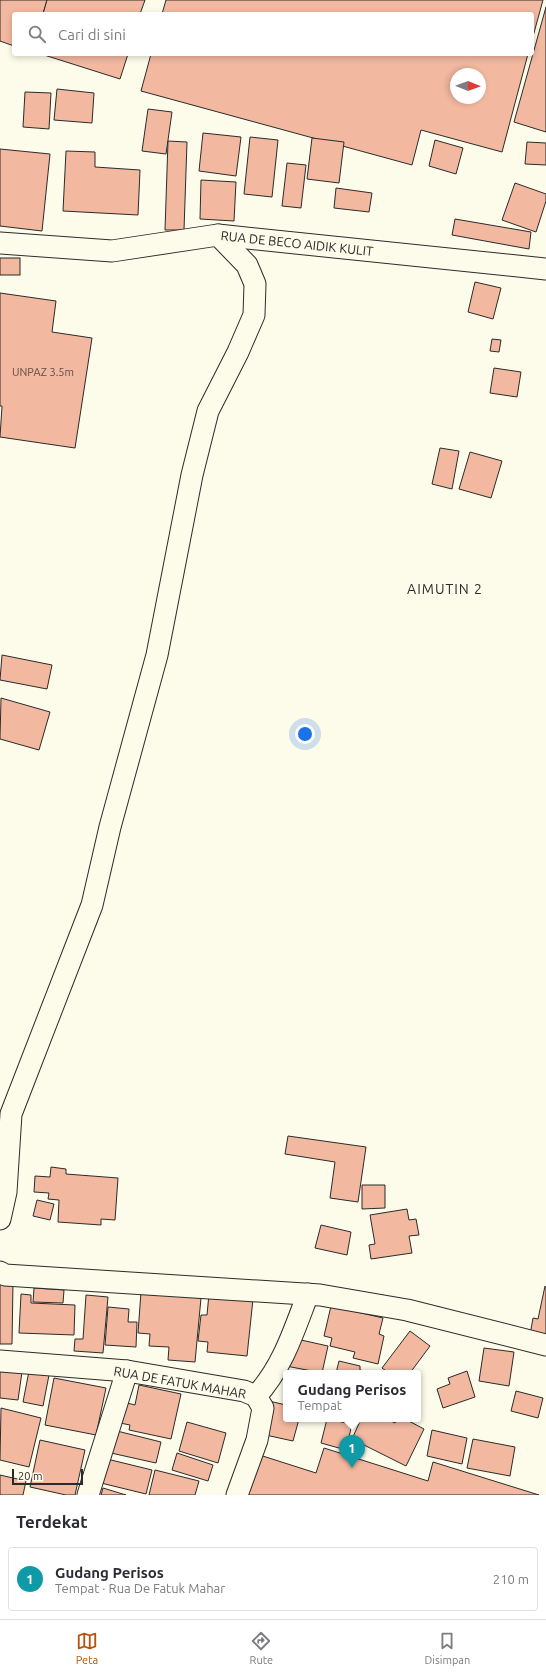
<!DOCTYPE html>
<html lang="id">
<meta charset="utf-8">
<style>
body{margin:0;font-family:Ubuntu,sans-serif;background:#f7f7f7;color:#2b2b33}
.compass{position:absolute;left:450px;top:68px;width:36px;height:36px;border-radius:50%;background:#fff;box-shadow:0 2px 6px #0003;rotate:91deg}
.scale{position:absolute;left:12px;bottom:10px;width:71px;box-sizing:border-box;padding-left:4px;border:2px solid #2b2b2b;border-top:0;font-size:11px;line-height:14px;white-space:nowrap;color:#2b2b2b;-webkit-text-stroke:3px #fdfbea;paint-order:stroke}
.you{position:absolute;left:305px;top:734px;width:14px;height:14px;margin:-10px;border:3px solid #fff;border-radius:50%;background:#1a73e8;box-shadow:0 0 0 6px #1a73e833}
.badge{display:grid;place-items:center;width:26px;height:26px;border-radius:50%;background:#b45309;color:#fff;font-size:13px;font-weight:700}
.pin{position:absolute;translate:-50% -33px;filter:drop-shadow(0 1px 2px #0008)}
.pin::after{content:'';position:absolute;top:21px;width:14px;height:12px;background:inherit;clip-path:polygon(0 0,100% 0,50% 100%)}
.popup{position:absolute;left:283px;top:1370px;width:138px;height:52px;box-sizing:border-box;display:grid;place-content:center;border-radius:4px;background:#fff;filter:drop-shadow(0 1px 3px #0005);font-size:13px;white-space:nowrap;color:#7c7c81}
.popup b{font-size:15px;color:#2b2b33}
.popup::after{content:'';position:absolute;left:50%;top:100%;margin-left:-8px;border:8px solid transparent;border-top-color:#fff}
.list{margin:0;padding:0;list-style:none}
h2{display:flex;justify-content:space-between;align-items:center;height:52px;margin:0;padding:0 16px;font-size:17px}
h2 small{font-size:13px;font-weight:400;color:#7c7c81}
.list li{display:grid;grid-template-columns:26px 1fr auto;gap:12px;align-items:center;box-sizing:border-box;height:64px;margin:0 8px 8px;padding:0 8px;border:1px solid #e1e1e2;border-radius:4px}
.list b{display:block;font-size:15px;white-space:nowrap}
.list p{margin:0;font-size:13px;white-space:nowrap;color:#7c7c81}
.list em{font-size:13px;font-style:normal;color:#7c7c81}
.icon{flex:none;width:22px;height:22px;fill:none;stroke:currentColor;stroke-width:2;stroke-linecap:round;stroke-linejoin:round}
.map{position:relative;flex:none;width:546px;height:1495px;overflow:hidden}
.search{position:absolute;background:#fff;box-shadow:0 2px 6px #0003;left:12px;right:12px;top:12px;height:44px;display:flex;align-items:center;gap:10px;box-sizing:border-box;padding:0 14px;border-radius:4px;color:#7c7c81;font-size:15px}
.sheet{height:124px;background:#fff}
nav{display:flex;justify-content:space-around;align-items:center;box-sizing:border-box;height:56px;border-top:1px solid #e1e1e2;background:#fff;font-size:11px;color:#7c7c81}
nav a{display:grid;justify-items:center;gap:2px}
nav .on{color:#b45309}
.map>svg:first-child{display:block}
.building{fill:#f2b8a0;stroke:#2b2b2b;fill-rule:evenodd}
.lines{fill:none;stroke-linecap:round;stroke-linejoin:round}
.minor-casing{stroke:#2b2b2b;stroke-width:23}
.minor{stroke:#fdfbea;stroke-width:21}
.labels{text-anchor:middle;stroke-width:3;stroke-linejoin:round;paint-order:stroke}
.number-label{font-size:11px;fill:#5d4e48}
.street-label{font-size:13px;fill:#2b2b2b;stroke:#fdfbea}
.neighbourhood-label{font-size:14px;letter-spacing:1px;fill:#2b2b2b;stroke:#fdfbea}
</style>
<div class="map">
<svg width="546" height="1495" viewBox="0 0 546 1495">
<rect width="100%" height="100%" fill="#fdfbea"/>
<!-- building -->
<g class="building">
<path d="M0,0H47L43,14H14V46L0,41Z"/>
<path d="M47,0H145L140,14H43Z"/>
<path d="M166,0H543L532,40V14H162Z"/>
<path d="M546,7V132L514,122Z"/>
<path d="M41,54H128L120,79Z"/>
<path d="M151,54H528L502,152L421,130L412,165L141,91ZM456,74H480V98H456Z"/>
<path d="M57,89L94,93L92,123L54,120Z"/>
<path d="M25,92L51,93L49,129L23,127Z"/>
<path d="M148,109L172,112L166,154L142,151Z"/>
<path d="M203,133L241,137L236,176L199,171Z"/>
<path d="M250,137L278,140L272,197L244,194Z"/>
<path d="M312,138L344,142L339,183L307,179Z"/>
<path d="M435,140L463,148L456,174L429,166Z"/>
<path d="M168,141L187,142L184,230H165Z"/>
<path d="M527,142L546,143V165L525,164Z"/>
<path d="M0,149L50,154L42,231L0,226Z"/>
<path d="M66,151L95,152V167L140,170L138,215L63,211Z"/>
<path d="M287,163L306,165L301,208L282,206Z"/>
<path d="M201,180L236,182L234,221L200,219Z"/>
<path d="M515,183L546,194V201L536,232L502,220Z"/>
<path d="M336,188L372,193L369,212L334,208Z"/>
<path d="M455,219L531,232L529,249L452,235Z"/>
<rect x="0" y="258" width="20" height="17"/>
<path d="M475,282L501,288L493,319L468,312Z"/>
<path d="M0,293L56,301L52,332L92,338L75,448L0,437L2,406H0Z"/>
<path d="M492,339L501,340L499,352L490,351Z"/>
<path d="M494,368L521,372L517,397L490,393Z"/>
<path d="M440,448L459,451L452,489L432,484Z"/>
<path d="M470,452L502,461L491,498L459,489Z"/>
<path d="M2,655L52,665L47,689L0,680Z"/>
<path d="M1,698L50,712L39,750L0,739Z"/>
<path d="M288,1136L366,1147L358,1202L330,1198L335,1162L285,1154Z"/>
<path d="M51,1167L66,1169V1174L118,1178L115,1220L101,1219V1225L58,1222L59,1200L48,1199L49,1193L34,1192L35,1176L50,1177Z"/>
<path d="M362,1185H385V1208L362,1209Z"/>
<path d="M37,1200L54,1204L50,1220L33,1216Z"/>
<path d="M407,1209L409,1220L416,1219L419,1235L409,1236L412,1253L371,1259L369,1245L375,1244L370,1215Z"/>
<path d="M321,1225L351,1232L347,1255L315,1248Z"/>
<path d="M0,1282H13L12,1344H0Z"/>
<path d="M545,1286L546,1287V1338L530,1335L533,1318L538,1319Z"/>
<path d="M34,1288L64,1290L63,1303L33,1302Z"/>
<path d="M141,1292L201,1298L195,1362L168,1360L169,1347L149,1346L150,1334L138,1333Z"/>
<path d="M21,1294L31,1295V1303L75,1305L74,1335L19,1333Z"/>
<path d="M209,1294L253,1299L247,1356L207,1352L208,1342L198,1341L201,1315H207Z"/>
<path d="M86,1295L108,1297L103,1353L74,1351L75,1339H83Z"/>
<path d="M331,1306L383,1318L379,1334L384,1336L378,1364L353,1358L355,1352L330,1346L332,1338L324,1336Z"/>
<path d="M108,1307L129,1309L128,1322H137L136,1347L105,1345Z"/>
<path d="M410,1331L430,1346L410,1373H389L382,1368Z"/>
<path d="M292,1338L328,1346L322,1373L286,1366Z"/>
<path d="M484,1348L514,1352L509,1386L479,1381Z"/>
<path d="M339,1361L360,1366V1370L371,1373H336Z"/>
<path d="M0,1369L22,1372L18,1400L0,1398Z"/>
<path d="M29,1371L49,1375L43,1406L23,1402Z"/>
<path d="M467,1371L475,1397L443,1408L437,1389L450,1384L448,1378Z"/>
<path d="M54,1378L106,1388L96,1435L45,1425Z"/>
<path d="M139,1385L181,1394L171,1439L129,1430L130,1425L115,1422L119,1401L135,1405Z"/>
<path d="M516,1391L543,1398L538,1418L511,1411Z"/>
<path d="M269,1401L286,1405V1419H299L293,1441L261,1434Z"/>
<path d="M1,1408L41,1418L29,1467L0,1460Z"/>
<path d="M327,1419L352,1424L346,1450L321,1443Z"/>
<path d="M361,1419H387L395,1423L397,1419H405L424,1429L406,1466L352,1439Z"/>
<path d="M187,1422L226,1433L218,1463L179,1451Z"/>
<path d="M432,1430L467,1438L462,1464L427,1456Z"/>
<path d="M117,1431L161,1442L156,1463L111,1453Z"/>
<path d="M473,1439L515,1447L510,1476L467,1468Z"/>
<path d="M40,1440L85,1450L75,1495H66L30,1487Z"/>
<path d="M324,1448L428,1481L433,1462L539,1495H234L247,1451L316,1473Z"/>
<path d="M177,1453L213,1465L208,1481L172,1470Z"/>
<path d="M107,1459L152,1470L146,1494L101,1483Z"/>
<path d="M155,1470L199,1481L195,1495H149Z"/>
<path d="M0,1475L26,1481L23,1495H0Z"/>
<path d="M103,1488L126,1495H101Z"/>
</g>
<g class="lines">
<!-- minor casing -->
<g class="minor-casing">
<g id="minor">
<path d="M0,243L112,251L218,235L546,269"/>
<path d="M0,1219L6,1192L11,1114L92,905L110,827L157,655L192,475L208,411L238,352L254,315L255,284L247,265L218,235"/>
<path d="M0,1272L5,1275L320,1295L407,1310L546,1345"/>
<path d="M0,1361L127,1371L244,1391L256,1396L263,1408L257,1440L237,1495"/>
<path d="M256,1396C283,1367 294,1330 308,1294"/>
<path d="M88,1495L127,1371"/>
</g>
</g>
<!-- minor -->
<use href="#minor" class="minor"/>
</g>
<g class="labels">
<!-- number labels -->
<g class="number-label">
<text x="43" y="376">UNPAZ 3.5m</text>
</g>
<!-- street labels -->
<g class="street-label">
<text transform="translate(297 243) rotate(6)" y="5">RUA DE BECO AIDIK KULIT</text>
<text transform="translate(180 1382) rotate(10)" y="5">RUA DE FATUK MAHAR</text>
</g>
<!-- neighbourhood labels -->
<g class="neighbourhood-label">
<text x="445" y="594">AIMUTIN 2</text>
</g>
</g>
</svg>
<svg class="compass" viewBox="-18 -18 36 36"><path d="M0-13l5 13h-10z" fill="#e53935"/><path d="M0 13l5-13h-10z" fill="#7c7c81"/></svg>
<div class="scale">20 m</div>
<div class="you"></div>
<div class="pin badge" style="left:352px;top:1468px;background:#0f9aa8">1</div>
<div class="popup"><b>Gudang Perisos</b>Tempat</div>
<div class="search"><svg class="icon" aria-label="search" viewBox="0 0 24 24"><circle cx="10" cy="10" r="6"/><path d="M15 15l6 6"/></svg>Cari di sini</div>
</div>
<section class="sheet">
<h2>Terdekat<small></small></h2>
<ul class="list">
<li><span class="badge" style="background:#0f9aa8">1</span><div><b>Gudang Perisos</b><p>Tempat · Rua De Fatuk Mahar</p></div><em>210 m</em></li>
</ul>
</section>
<nav>
<a class="on"><svg class="icon" aria-label="map" viewBox="0 0 24 24"><path d="M3 6l6-2 6 2 6-2v14l-6 2-6-2-6 2zM9 4v14M15 6v14"/></svg>Peta</a>
<a><svg class="icon" aria-label="directions" viewBox="0 0 24 24"><path d="M12 3l9 9-9 9-9-9zM9 14v-3h6M13 9l2 2-2 2"/></svg>Rute</a>
<a><svg class="icon" aria-label="saved" viewBox="0 0 24 24"><path d="M7 4h10v16l-5-4-5 4z"/></svg>Disimpan</a>
</nav>
